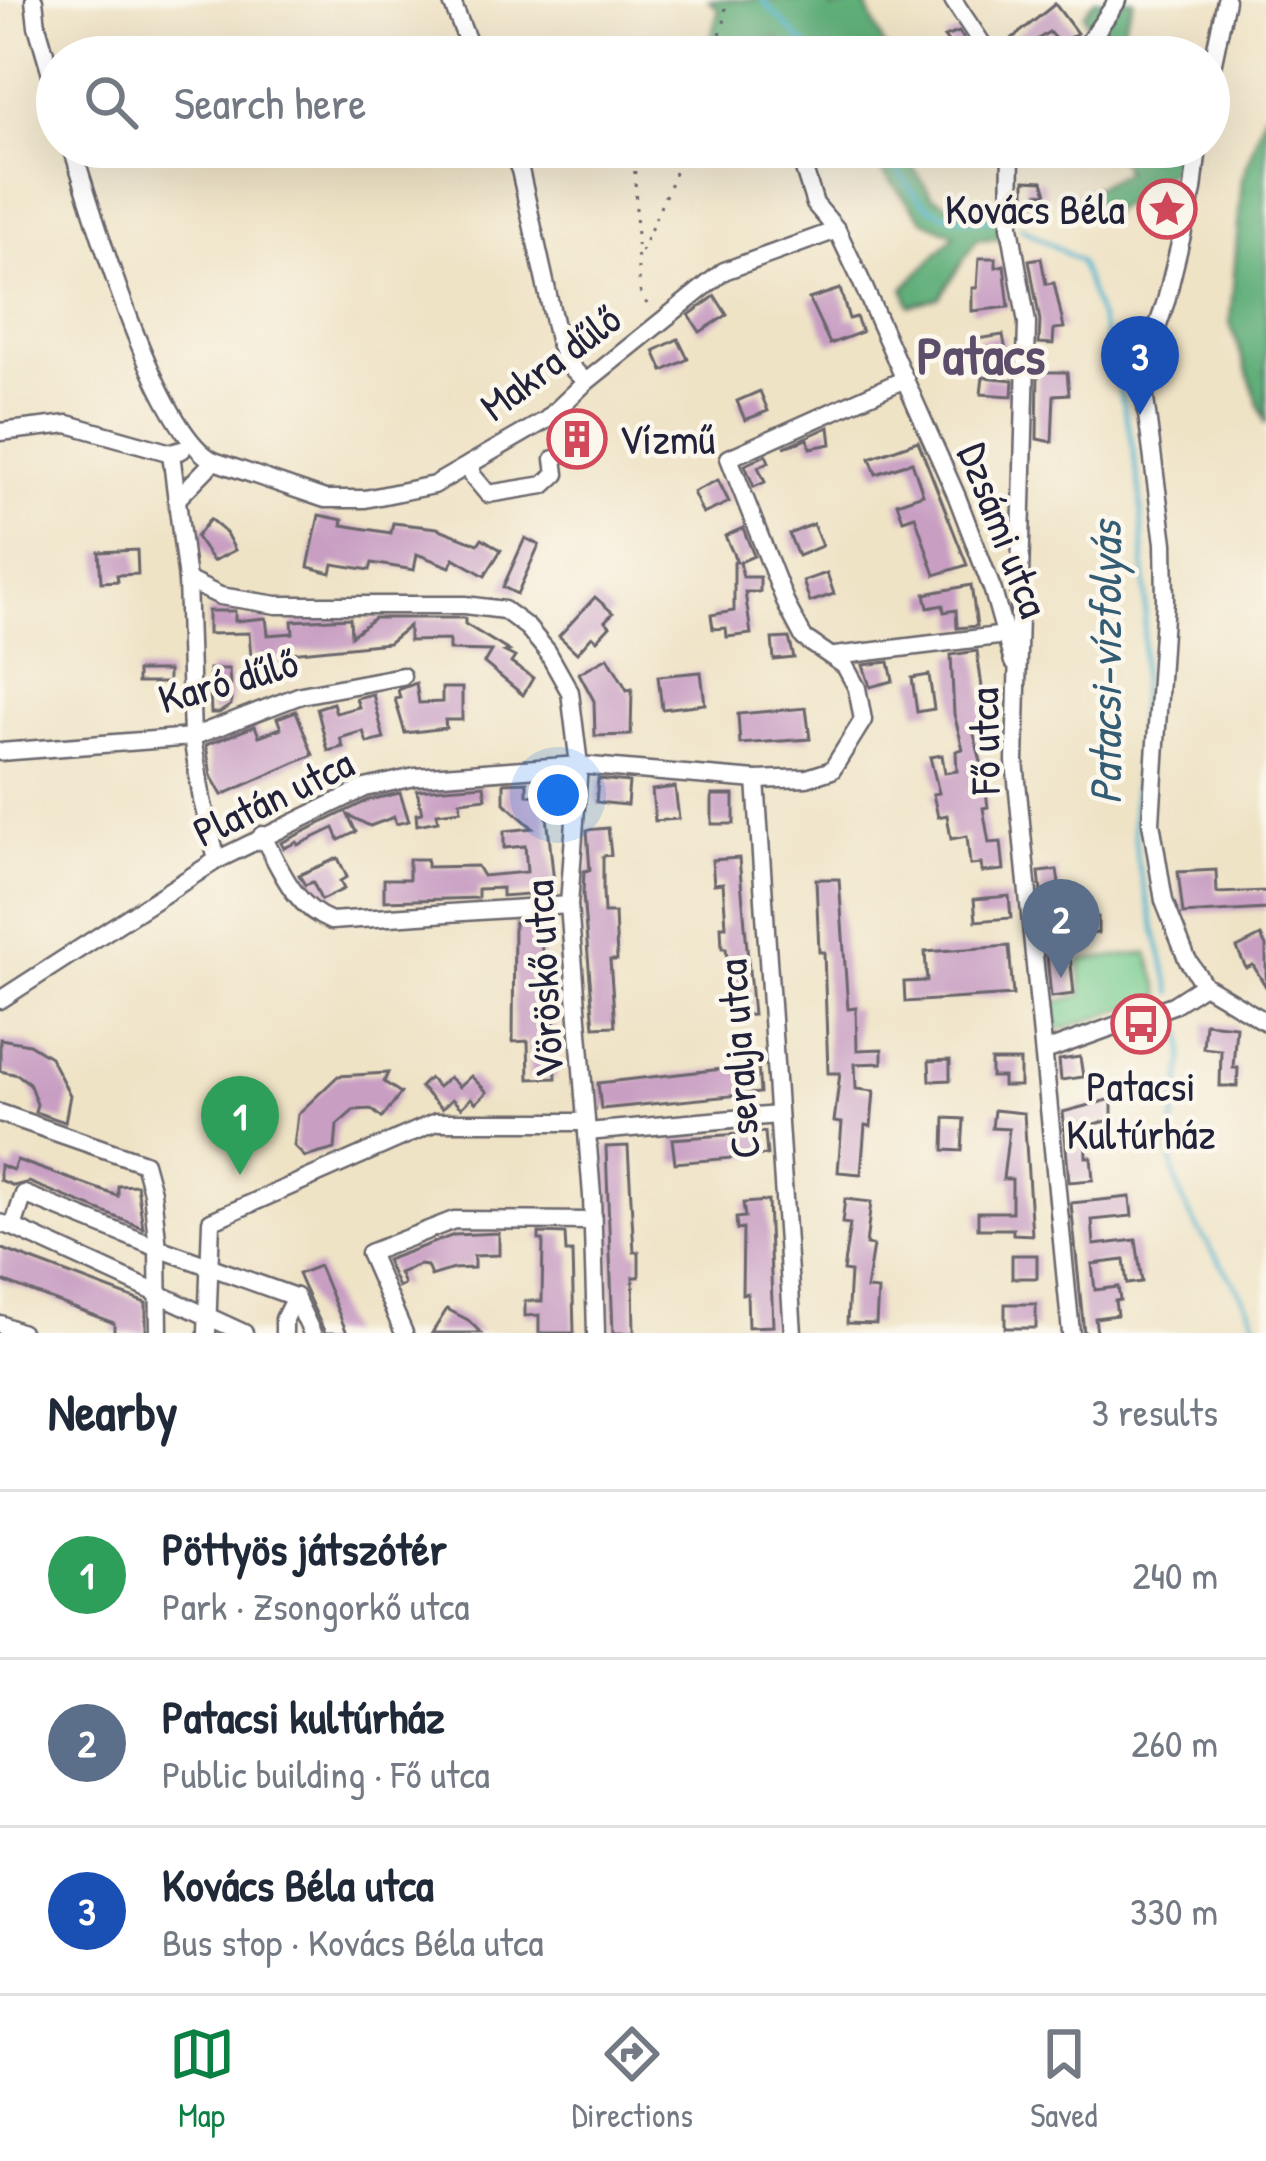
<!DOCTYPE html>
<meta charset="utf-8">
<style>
body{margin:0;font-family:"Patrick Hand",sans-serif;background:#f6f6f7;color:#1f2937}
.you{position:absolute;left:558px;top:795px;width:42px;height:42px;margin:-30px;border:9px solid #fff;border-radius:50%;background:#1a73e8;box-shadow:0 0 0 18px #1a73e833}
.badge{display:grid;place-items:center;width:78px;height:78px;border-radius:50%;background:#0b8043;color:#fff;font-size:39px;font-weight:700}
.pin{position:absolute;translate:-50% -99px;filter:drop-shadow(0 3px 6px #0008)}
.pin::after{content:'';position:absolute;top:63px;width:42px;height:36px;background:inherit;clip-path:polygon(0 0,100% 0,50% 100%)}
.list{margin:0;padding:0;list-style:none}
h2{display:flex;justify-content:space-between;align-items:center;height:156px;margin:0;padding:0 48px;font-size:51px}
h2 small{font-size:39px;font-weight:400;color:#747a83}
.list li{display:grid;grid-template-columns:78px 1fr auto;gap:36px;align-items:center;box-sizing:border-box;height:168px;padding:0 48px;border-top:3px solid #e0e1e3}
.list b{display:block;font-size:45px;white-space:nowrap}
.list p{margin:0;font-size:39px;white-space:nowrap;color:#747a83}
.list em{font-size:39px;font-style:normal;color:#747a83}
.icon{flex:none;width:66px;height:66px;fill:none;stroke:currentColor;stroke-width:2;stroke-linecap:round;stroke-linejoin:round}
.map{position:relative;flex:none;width:1266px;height:1333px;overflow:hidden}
.search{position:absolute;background:#fff;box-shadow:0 12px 48px #0002;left:36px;right:36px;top:36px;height:132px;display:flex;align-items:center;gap:30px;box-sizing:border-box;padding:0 42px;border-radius:66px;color:#747a83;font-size:45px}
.sheet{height:660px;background:#fff}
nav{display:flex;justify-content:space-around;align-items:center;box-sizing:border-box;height:168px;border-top:3px solid #e0e1e3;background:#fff;font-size:33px;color:#747a83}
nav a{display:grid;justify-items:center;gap:6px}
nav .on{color:#0b8043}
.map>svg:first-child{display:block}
.green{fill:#76cb8e;stroke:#4c7664;stroke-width:3}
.forest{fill:#60af79;stroke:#41685a;stroke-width:3}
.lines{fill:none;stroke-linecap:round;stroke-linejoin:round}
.stream{stroke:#4db2cc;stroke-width:4.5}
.building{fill:#c89ec3}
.street-casing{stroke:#6a666c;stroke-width:21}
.path{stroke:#6a666c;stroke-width:3;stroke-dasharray:3 9;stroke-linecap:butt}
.street{stroke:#fff;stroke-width:16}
.labels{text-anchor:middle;stroke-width:9;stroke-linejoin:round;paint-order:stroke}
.poi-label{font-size:42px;fill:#22223b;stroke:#fbf7ec;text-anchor:end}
.street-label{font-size:42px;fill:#22223b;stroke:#fbf7ec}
.water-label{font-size:45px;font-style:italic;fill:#335c75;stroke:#fbf7ec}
.district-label{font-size:54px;font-weight:bold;fill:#5c4d6b;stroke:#fbf7ec}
</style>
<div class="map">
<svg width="1266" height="1333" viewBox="0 0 1266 1333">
<rect width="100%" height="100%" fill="#fbf7ec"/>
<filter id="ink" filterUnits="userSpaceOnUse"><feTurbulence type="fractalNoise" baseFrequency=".00833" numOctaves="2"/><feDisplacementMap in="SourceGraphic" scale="24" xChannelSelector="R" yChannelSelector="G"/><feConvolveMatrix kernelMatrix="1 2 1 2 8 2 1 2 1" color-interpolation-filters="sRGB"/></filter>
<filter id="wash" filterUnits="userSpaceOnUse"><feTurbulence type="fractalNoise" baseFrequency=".004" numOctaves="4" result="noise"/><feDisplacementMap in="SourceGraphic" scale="48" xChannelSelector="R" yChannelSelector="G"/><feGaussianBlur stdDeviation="2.7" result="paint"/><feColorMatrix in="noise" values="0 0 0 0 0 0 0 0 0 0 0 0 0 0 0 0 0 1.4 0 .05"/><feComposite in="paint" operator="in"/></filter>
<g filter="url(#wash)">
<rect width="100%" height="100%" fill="#efe3c6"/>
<!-- green -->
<path class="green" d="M1148,953L1162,997L1058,1030L1054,1003L1082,995L1080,960Z"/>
<!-- forest -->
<g class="forest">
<path d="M709,0H830L832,9L864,1L888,55L799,57L775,38L749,48L743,57H706L719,10Z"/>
<path d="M1094,0H1134L1118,41L1126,57H1052L1078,46L1090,31L1084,15Z"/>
<path d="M1266,108V425L1230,323L1242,179Z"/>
<path d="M862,147H900L932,196L969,215L1001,207L1003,239H977L940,297L910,306L904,288L955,235L923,220Z"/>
<path d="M1115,147H1144L1151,158L1167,147H1178L1186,161L1101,219L1078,196L1125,172Z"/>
</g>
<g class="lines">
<!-- stream -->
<g class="stream">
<path d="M762,0L817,57"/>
<path d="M884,147C915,199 926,222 992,220"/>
<path d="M1021,227L1079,261L1108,342L1130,433L1140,491L1146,601L1133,814L1137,861L1172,993"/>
<path d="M1178,1012C1196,1059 1168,1110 1172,1159C1178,1225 1239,1272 1260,1333"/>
</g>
</g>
<g id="blocks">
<!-- building -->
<g class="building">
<path d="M1055,4L1077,33L1060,44L1049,32L1015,54L1004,45Z"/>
<path d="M959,32L975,55L972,57H959L944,37Z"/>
<path d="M1025,180L1043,181L1047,194L1038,193L1037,204L1025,203Z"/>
<path d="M979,258H996V267L1004,265L1009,307L972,311V288H977Z"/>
<path d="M1041,258L1046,284L1054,283L1064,328L1054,329L1053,344L1039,343L1040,321L1029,260Z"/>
<path d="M840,289L849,319L856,317L862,332L830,344L809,299Z"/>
<path d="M715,296L727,315L700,332L689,315Z"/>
<path d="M1003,335L1007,357L980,361L977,339Z"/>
<path d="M678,339L688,359L663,371L654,351Z"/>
<path d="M1038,372H1067L1069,394L1054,395L1052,442L1037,439Z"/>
<path d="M983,377L1013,380L1012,396L981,394Z"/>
<path d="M760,391L768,411L745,420L737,401Z"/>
<path d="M829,427L831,444L810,448L808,439L784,447Z"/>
<path d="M918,441L967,565L935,575L915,516L903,520L897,503L923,494L912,462L876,474L870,458Z"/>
<path d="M766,455L769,462L758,467L765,482L754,487L745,465Z"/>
<path d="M718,480L729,502L703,514L693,492Z"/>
<path d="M319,515L343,520L342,525L391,533L393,523L437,528L478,544L482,538L501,550L485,576L454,558L450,567L417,554L414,570L372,563L370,570L333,564L331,573L308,567Z"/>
<path d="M210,519L226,533L235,550L213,561L196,537Z"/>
<path d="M813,524L822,546L798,556L789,534Z"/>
<path d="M743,528L754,556L740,562L743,577H760V592H745L751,634L727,637L726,628L713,629L711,615L734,611V562H737L725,536Z"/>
<path d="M525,538L539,545L517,594L503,587Z"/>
<path d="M137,550L138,574L117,575L118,581L101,582L99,552Z"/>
<path d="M827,573L834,594L810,602L803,581Z"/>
<path d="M971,585L977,626L957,628L956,610L944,612L943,605L928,608L925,594Z"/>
<path d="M595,597L613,613L605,621L610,626L597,640L592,636L577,653L559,636Z"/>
<path d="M208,611H235V621L266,618L268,635L293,633L292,621L350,618L351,636L374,618H465V624L509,651L505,652L515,657L511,663L533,678L523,695L484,663L491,651L449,650V640L409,641V626L388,643L280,654L281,664L259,666L258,656H251L249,633L208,634Z"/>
<path d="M789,638L794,658L774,660L772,639Z"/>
<path d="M977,651L987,724L972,727L983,769L988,807L983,808L989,843L1001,842L1004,870L982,872L981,864L970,865L967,836L951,839L947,815L938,817L933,794L939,793L930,757L942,755L945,773L957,771L956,751L963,749L954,714L951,655Z"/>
<path d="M608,657L627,690L632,689L631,735L595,736L594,701L579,673Z"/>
<path d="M889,662L893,681L870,687L863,665Z"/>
<path d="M209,669H229L231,705L219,713H211Z"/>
<rect x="137" y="671" width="31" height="12"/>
<path d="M701,672L705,704L662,709L658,676Z"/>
<path d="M929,675L934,709L917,712L912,678Z"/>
<path d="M416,683L419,703L442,702V688H462V720H445L446,728L405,733L395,699L400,698L398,690Z"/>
<path d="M373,694L384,739L367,743L363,731L340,738L343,747L328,751L317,708L333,703L336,713L359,707L356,698Z"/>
<path d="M806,708L810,739L740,744L738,714Z"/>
<path d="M296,711L313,755L222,795L211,776L206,745L255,726L259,736L281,728L277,718Z"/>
<path d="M598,779L629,782L627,805L596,802Z"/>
<path d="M527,782V795L545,797L555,892L502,896V888L478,889V898L384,901V879H409V859H427V867L477,866L483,876L527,872L525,846L504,848V831L533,828L504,803V783Z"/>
<path d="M484,785L486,798L460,801L461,810L437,813L438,821L417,825L416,814L422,813L417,790Z"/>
<path d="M675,787L679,819L655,821L652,790Z"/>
<path d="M400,793L409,821L396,824L394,817L370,826L348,815L356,832L339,840L334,828L298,845L297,842L284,848L281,843L369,800Z"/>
<rect x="712" y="795" width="22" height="29"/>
<path d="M608,828L611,855L603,856V892L604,913H615L617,960H610L615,1026L594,1027L583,895L584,871L590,870L587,830Z"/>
<path d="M338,858L347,877L340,881L344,889L321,900L313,882L305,885L299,875Z"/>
<path d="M739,858L753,1015L733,1016L726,948H722L721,926H726L723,883L714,884L712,860Z"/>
<path d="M1057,870L1061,896L1075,894L1077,918L1098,917V933L1068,935L1074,994L1051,997L1039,872Z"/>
<path d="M1216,870L1217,893L1266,891V909L1183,914L1178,872Z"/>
<path d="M816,879H839L848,1009L856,1008L857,1050L882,1049V1063L855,1064L856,1089L874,1091L871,1126L865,1125L861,1174L838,1172L842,1123L834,1122L840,1073H828L824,952H819Z"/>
<path d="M1009,896L1011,918L976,921L974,899Z"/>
<path d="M540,920L546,1019H554L556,1078L529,1079L528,1041L513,1042L514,922Z"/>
<path d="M1261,936L1266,946V987L1253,965L1246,968L1237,948Z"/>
<path d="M1009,946L1013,995L905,1002L904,982L927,981L925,952Z"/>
<path d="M1205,1023L1236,1026L1233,1068H1238L1237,1086H1220L1221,1050L1203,1048Z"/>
<path d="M0,1039L29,1044L50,1057L70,1095L65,1122L35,1112L37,1104L29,1083L18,1075L0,1071Z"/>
<path d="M1080,1057L1083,1077L1061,1080L1059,1060Z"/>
<path d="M950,1060V1080L930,1081L929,1061Z"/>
<path d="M991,1061H1020V1086H1003V1077H991Z"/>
<path d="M758,1065L760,1093L601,1109L598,1083Z"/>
<path d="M388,1073L384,1082L401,1093L382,1118L371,1109L354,1110L337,1125L335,1149L305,1157L294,1146L298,1114L338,1076Z"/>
<path d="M471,1076L487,1092L476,1103L471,1098L461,1108L452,1099L442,1109L420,1087L429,1078L438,1087L449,1077L459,1087Z"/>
<path d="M1112,1099V1120L1085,1126L1086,1157H1091L1093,1180L1069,1182L1063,1112Z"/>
<path d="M994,1110L1024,1113L1032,1235L1013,1234V1229H978V1212H1012V1179H1003L1009,1129L992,1128Z"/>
<path d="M945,1118L964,1119L962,1151L944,1150Z"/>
<path d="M765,1132L767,1155L675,1163L672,1139Z"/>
<path d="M628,1146L634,1252H639V1277H633L634,1333H613L606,1147Z"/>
<path d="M17,1160L118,1196V1186L137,1185L143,1228L29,1182L14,1186L0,1180V1165L13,1170Z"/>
<path d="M1130,1197L1132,1216L1092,1220L1094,1245L1136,1240L1142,1282L1127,1284L1124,1260L1092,1264L1095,1290L1118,1287L1120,1300L1115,1301L1117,1315L1095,1318L1097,1333H1084L1071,1203Z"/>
<path d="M845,1199L871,1202L866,1245L873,1246L866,1289L878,1290L876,1324L847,1323L850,1272L843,1271L850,1224L842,1223Z"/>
<path d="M768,1201L773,1326L748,1327L747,1293L742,1294L743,1229L737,1230L736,1218L745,1217L743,1203Z"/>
<path d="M499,1233V1255L474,1256V1268L453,1269L431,1276L427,1266L419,1265L399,1273L404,1284L398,1287L386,1260L454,1235Z"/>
<path d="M539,1233L565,1234L566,1252H572L574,1333H539V1315L525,1316V1301H542L543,1240H539Z"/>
<path d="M0,1248L146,1303V1333H114V1323L0,1280Z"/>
<rect x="1012" y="1255" width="25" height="23"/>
<path d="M319,1266L347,1333H325L304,1288L298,1274Z"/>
<rect x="1005" y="1304" width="31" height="24"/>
<path d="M447,1309L468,1320L481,1333H432Z"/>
</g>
</g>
</g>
<g filter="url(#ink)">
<use href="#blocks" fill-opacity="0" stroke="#6a666c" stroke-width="3"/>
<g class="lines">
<!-- street casing -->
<g class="street-casing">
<g id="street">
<path d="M34,0L37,26L57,94"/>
<path d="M451,0L474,57"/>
<path d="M953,0L991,57"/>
<path d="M1072,57L1084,49L1118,0"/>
<path d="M1209,81L1226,0"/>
<path d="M72,147C93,213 156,433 214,461L325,499H365L434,485L546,420L586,382L724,271L837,230"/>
<path d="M510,147L520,170L558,340L566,362L586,382"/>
<path d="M797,147L815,204L837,230L858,274L957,497L993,591L1013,662"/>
<path d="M1011,147L1010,226L1027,323L1015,761L1071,1333"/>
<path d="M1198,147L1193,190L1166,301L1147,359L1145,399L1164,543L1165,600L1151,822L1164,901L1187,959L1204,985L1266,1022"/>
<path d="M0,432L68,424L171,453L182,450"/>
<path d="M171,453L187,580L192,737L202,800L217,860"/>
<path d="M470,464L472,475L488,494L544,485L556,474L554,459"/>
<path d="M177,499L214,461"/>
<path d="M187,580L220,596L277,605H465L504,610L527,627L547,651L570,692L579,765L569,905L592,1196L596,1333"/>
<path d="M835,656L1006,635"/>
<path d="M0,752L192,737L301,695L402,676"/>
<path d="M756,780L793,1333"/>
<path d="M262,835C281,869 293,906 331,921L569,905"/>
<path d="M0,1000L217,860L365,788L415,777L579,765L756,780L807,778L832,770L863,720L857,688L845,666L804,638L787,606L729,458L905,379"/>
<path d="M1045,1051L1173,1005L1204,985"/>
<path d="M0,1113L144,1163L152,1192L158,1248L295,1297"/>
<path d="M587,1132L778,1115"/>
<path d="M0,1223L13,1227L24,1194L158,1248L159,1333"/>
<path d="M13,1227L244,1333"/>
<path d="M295,1297L312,1333"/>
<path d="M0,1324L22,1333"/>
<path d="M207,1333L211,1221L436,1122H586"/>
<path d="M284,1333V1319L295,1297"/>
<path d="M404,1333L369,1253L454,1220L592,1221"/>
</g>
</g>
<!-- path -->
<g class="path">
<path d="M713,57L725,19L726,0"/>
<path d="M634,147L638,271L640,291L649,308"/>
<path d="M641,252L686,147"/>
</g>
<!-- street -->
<use href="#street" class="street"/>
</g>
</g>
<!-- icons -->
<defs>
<g id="sight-ring" transform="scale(3)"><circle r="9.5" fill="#fbf7ec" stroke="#d1495b" stroke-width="1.5"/><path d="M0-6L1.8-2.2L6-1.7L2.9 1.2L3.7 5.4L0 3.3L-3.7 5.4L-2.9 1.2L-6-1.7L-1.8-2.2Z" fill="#d1495b"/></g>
<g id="building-ring" transform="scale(3)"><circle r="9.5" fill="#fbf7ec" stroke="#d1495b" stroke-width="1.5"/><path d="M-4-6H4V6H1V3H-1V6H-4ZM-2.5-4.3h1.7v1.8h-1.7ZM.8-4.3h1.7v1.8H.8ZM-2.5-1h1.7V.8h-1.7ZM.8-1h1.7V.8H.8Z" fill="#d1495b"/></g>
<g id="bus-ring" transform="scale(3)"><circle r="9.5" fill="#fbf7ec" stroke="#d1495b" stroke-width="1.5"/><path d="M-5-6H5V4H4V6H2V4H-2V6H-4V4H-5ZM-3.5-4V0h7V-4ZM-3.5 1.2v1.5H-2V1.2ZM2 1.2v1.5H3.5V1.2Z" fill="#d1495b"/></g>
</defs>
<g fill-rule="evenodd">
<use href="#sight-ring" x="1167" y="209"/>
<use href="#building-ring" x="577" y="439"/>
<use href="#bus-ring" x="1141" y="1024"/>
</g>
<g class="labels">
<!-- poi labels -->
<g class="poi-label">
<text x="1125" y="224">Kovács Béla</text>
<text x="619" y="454" text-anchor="start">Vízmű</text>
<text x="1141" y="1101" text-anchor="middle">Patacsi<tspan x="1141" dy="48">Kultúrház</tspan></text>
</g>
<!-- street labels -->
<g class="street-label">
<text transform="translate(550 362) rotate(-37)" y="15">Makra dűlő</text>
<text transform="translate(1004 530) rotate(69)" y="15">Dzsámi utca</text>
<text transform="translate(228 680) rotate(-16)" y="15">Karó dűlő</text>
<text transform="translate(984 741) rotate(-91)" y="15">Fő utca</text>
<text transform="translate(273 797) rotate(-26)" y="15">Platán utca</text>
<text transform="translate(543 979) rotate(-93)" y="15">Vöröskő utca</text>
<text transform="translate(738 1059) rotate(-94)" y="15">Cseralja utca</text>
</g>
<!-- water labels -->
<g class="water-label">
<text transform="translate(1105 663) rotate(-90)" y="16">Patacsi-vízfolyás</text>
</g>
<!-- district labels -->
<g class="district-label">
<text x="981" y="374">Patacs</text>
</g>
</g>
</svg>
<div class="you"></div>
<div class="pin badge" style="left:240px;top:1175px;background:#2e9e5b">1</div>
<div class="pin badge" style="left:1061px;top:978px;background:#5c6f8a">2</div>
<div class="pin badge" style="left:1140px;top:415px;background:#1a4fb4">3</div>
<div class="search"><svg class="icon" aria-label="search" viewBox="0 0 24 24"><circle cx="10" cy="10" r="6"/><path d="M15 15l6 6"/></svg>Search here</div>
</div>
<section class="sheet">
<h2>Nearby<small>3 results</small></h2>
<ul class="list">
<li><span class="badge" style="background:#2e9e5b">1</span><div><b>Pöttyös játszótér</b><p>Park · Zsongorkő utca</p></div><em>240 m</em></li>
<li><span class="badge" style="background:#5c6f8a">2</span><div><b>Patacsi kultúrház</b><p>Public building · Fő utca</p></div><em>260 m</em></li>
<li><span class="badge" style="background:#1a4fb4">3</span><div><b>Kovács Béla utca</b><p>Bus stop · Kovács Béla utca</p></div><em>330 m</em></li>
</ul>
</section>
<nav>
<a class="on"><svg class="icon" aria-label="map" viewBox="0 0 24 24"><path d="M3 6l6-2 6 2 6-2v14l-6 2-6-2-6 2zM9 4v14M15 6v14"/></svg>Map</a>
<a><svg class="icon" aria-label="directions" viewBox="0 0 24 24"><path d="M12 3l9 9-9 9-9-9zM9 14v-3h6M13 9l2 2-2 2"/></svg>Directions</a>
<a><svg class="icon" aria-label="saved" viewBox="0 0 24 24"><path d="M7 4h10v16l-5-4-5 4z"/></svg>Saved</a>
</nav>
